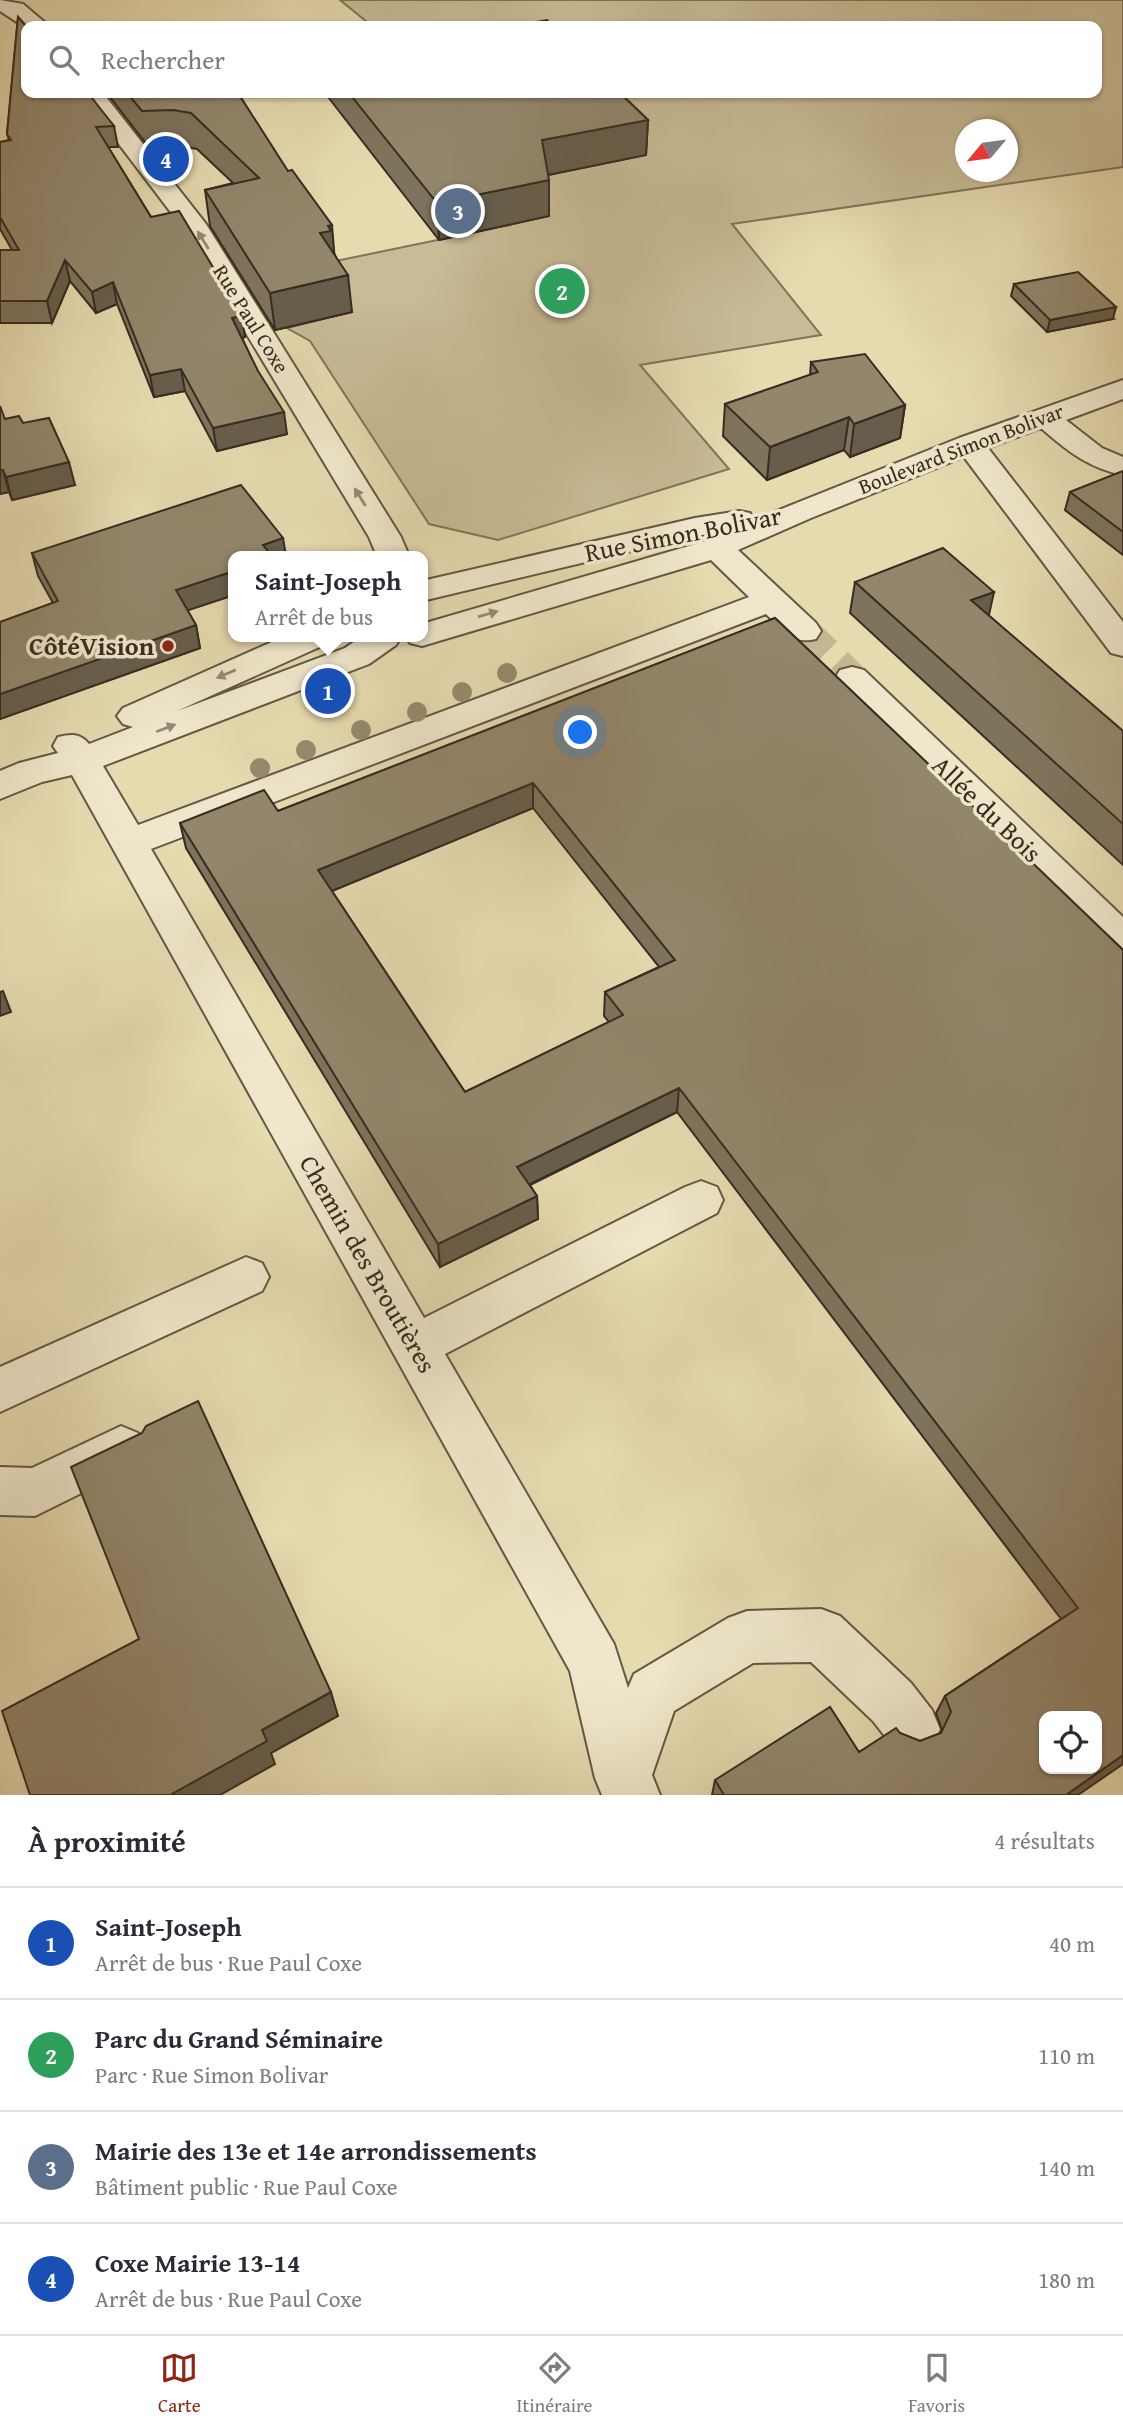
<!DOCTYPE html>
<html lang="fr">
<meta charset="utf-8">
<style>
body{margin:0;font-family:"Gentium Book Plus",serif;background:#f7f7f7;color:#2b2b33}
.controls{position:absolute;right:21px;bottom:21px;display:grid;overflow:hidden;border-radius:14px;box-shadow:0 2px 5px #0004}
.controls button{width:63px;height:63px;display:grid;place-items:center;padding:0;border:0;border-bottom:2px solid #e1e1e2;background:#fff;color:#2b2b33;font:35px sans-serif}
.compass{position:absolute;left:955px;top:119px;width:63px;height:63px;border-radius:50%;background:#fff;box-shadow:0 2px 5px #0004;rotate:241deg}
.you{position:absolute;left:581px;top:733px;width:24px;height:24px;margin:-18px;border:5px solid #fff;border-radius:50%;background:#1a73e8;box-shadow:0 0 0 10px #1a73e833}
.badge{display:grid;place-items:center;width:46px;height:46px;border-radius:50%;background:#8f2418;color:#fff;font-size:23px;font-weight:700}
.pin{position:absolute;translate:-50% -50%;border:4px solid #fff;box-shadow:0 2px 7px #0006}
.popup{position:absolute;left:228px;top:551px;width:200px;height:91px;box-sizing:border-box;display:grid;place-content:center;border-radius:14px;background:#fff;filter:drop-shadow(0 2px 5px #0005);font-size:23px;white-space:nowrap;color:#7c7c81}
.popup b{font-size:26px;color:#2b2b33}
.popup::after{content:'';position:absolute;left:50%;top:100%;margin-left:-14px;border:14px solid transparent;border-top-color:#fff}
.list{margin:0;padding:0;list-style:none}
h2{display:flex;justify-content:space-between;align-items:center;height:91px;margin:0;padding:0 28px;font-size:30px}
h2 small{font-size:23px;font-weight:400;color:#7c7c81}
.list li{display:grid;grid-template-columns:46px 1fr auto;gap:21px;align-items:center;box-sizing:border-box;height:112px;padding:0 28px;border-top:2px solid #e1e1e2}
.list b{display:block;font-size:26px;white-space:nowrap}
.list p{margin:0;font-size:23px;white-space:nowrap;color:#7c7c81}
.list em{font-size:23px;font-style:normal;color:#7c7c81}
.icon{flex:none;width:38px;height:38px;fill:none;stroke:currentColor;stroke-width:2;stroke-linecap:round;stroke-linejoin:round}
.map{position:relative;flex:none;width:1123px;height:1795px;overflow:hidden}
.search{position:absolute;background:#fff;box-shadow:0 2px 5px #0004;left:21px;right:21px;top:21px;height:77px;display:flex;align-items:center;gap:18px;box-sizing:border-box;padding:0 24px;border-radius:14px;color:#7c7c81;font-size:26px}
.sheet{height:539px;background:#fff}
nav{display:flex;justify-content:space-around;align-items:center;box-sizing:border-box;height:98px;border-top:2px solid #e1e1e2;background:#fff;font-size:19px;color:#7c7c81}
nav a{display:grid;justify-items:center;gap:4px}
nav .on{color:#8f2418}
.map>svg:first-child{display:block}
.green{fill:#c8bc97;stroke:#80745c;stroke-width:2;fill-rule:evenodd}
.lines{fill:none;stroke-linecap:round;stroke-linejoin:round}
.minor-tunnel{stroke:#c3b793;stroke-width:31;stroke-dasharray:31 15;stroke-linecap:butt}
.minor-casing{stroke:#635845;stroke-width:4}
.minor{fill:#efe7cb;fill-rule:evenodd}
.tree{fill:#968a6e}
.wall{fill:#7e735c;stroke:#372c22;stroke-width:2;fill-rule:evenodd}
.shaded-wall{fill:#665e4b;stroke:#372c22;stroke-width:2}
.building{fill:#92866b;stroke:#372c22;stroke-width:2;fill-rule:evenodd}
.oneway{fill:#938a76}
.poi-dot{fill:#8f2418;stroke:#efe7cb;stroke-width:2.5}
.labels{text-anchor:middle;stroke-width:7;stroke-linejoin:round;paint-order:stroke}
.far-street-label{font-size:21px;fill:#372c22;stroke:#efe7cb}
.street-label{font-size:26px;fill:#372c22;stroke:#efe7cb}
.poi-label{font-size:26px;font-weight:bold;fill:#372c22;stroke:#efe7cb;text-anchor:end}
</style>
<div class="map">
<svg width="1123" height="1795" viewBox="0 0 1123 1795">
<rect width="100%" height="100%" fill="#e6daaf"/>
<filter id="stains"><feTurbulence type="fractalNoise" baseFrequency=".00286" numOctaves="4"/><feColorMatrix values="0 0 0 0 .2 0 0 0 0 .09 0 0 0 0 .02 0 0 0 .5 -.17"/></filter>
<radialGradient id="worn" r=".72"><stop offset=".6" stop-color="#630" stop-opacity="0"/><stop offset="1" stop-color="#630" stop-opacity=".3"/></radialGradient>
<!-- green -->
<path class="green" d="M340,0H1123V167L732,224L821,335L640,365L729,469L498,540L429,524L310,341L287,328L351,312L331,262L510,225L596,93H1097V26H372ZM965,130H1007V172H965Z"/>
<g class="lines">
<!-- minor-tunnel -->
<path class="minor-tunnel" d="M804,631L852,678"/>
<!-- minor casing -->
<g class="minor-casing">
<g id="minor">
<path d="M0,0L23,4L49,26L26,28L0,11Z"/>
<path d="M80,93H103L206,224L401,537L409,556H377L369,537L182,227Z"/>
<path d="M1123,380V399L1066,420L1102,448L1123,457V475C1089,468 1067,451 1041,428L988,448L1123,622V656L1111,653L964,457L811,518L738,550L816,623L821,631L816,639C792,645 782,629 766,614L151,849L424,1318L685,1187L701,1181L717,1187L723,1200L717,1213L445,1354L614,1644L628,1688L634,1674L728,1618L747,1611L821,1609L840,1616L911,1683L932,1710L940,1729L932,1748L913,1756L894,1748L873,1721L811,1662L753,1663L674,1711L652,1775L660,1795H602L595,1778L570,1671L72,775L42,782L0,799V771L19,763L58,753L53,746L58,737C71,734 80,733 89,744L133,727L123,724L117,716L123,708L283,637H329L324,645L177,711L345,648L361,637H401L396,645L369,664L103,766L138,825L749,597L711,560L422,646L410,643L406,637H422V624L706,541L728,531L695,536L422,601V581L695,518L739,511L750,513L754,520L959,438Z"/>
<path d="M852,667L864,670L1123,917V956L1109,952L840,686L835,678L840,670Z"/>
<path d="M246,1257L262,1263L269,1277L262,1291L0,1412V1367Z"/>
<path d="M121,1426L138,1433L146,1449L138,1465L35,1516L0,1515V1467L32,1468Z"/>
</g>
</g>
<!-- minor -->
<use href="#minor" class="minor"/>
</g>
<!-- trees -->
<g class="tree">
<circle cx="507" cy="673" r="10"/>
<circle cx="462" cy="692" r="10"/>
<circle cx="417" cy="712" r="10"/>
<circle cx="361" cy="730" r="10"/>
<circle cx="306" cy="750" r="10"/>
<circle cx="260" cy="768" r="10"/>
</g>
<!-- wall -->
<g class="wall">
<path d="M18,17L114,126L118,147H108L151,217L242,315L245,337L242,338L287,434L217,451L185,391L154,397L117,304L96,313L70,281L52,323H0V250H12L0,229V142L9,140L7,134Z"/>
<path d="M109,93H238L335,255L352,312L275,330L210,226L205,190L233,183L197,149L179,146H148L110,97Z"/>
<path d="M325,93H620L648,120L646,155L548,175L549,216L439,240Z"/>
<path d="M1014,284L1113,319L1047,332L1011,296Z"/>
<path d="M811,362L905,405L900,438L850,457L844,450L767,480L723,436L725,404L810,375Z"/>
<path d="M5,419L23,423L75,485L12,500L9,492L0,494Z"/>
<path d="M1123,471V555L1065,510L1070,492Z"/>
<path d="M32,553L234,556V595L187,610L196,625L200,648L0,719V622L53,603L38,576Z"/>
<path d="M855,582L989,616L1123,731V865L850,613Z"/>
<path d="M775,618L1123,950L1078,1795H712L715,1780L859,1752L900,1733L920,1741L941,1733L942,1730L936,1713L945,1696L1061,1619L677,1112L530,1185L537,1196L538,1219L440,1267L186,848L180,823L278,811ZM533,808L659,967L605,992L604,1016L609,1022L465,1092L332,891Z"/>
</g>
<!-- shaded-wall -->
<g class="shaded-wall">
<path d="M648,120L646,155L543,176L542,140Z"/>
<path d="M549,180V216L439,240L437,203Z"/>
<path d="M332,225L335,262L320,233L328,226Z"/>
<path d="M65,260L70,281L52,323L47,301Z"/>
<path d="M348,275L352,312L275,330L270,293Z"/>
<path d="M113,282L117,304L96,313L92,292Z"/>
<path d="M1116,307L1113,319L1047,332L1050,320Z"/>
<path d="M242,315L245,337L236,340L232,318Z"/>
<path d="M181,369L185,391L154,397L150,375Z"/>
<path d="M905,405L900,438L850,457L854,424Z"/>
<path d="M284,412L287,434L217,451L213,428Z"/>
<path d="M849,417L844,450L767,480L770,447Z"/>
<path d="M69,462L75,485L12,500L6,477Z"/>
<path d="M0,470H3L9,492L0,494Z"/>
<path d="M283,538L286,556H265L263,545Z"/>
<path d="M234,571V595L180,613L176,590Z"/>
<path d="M994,592L987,624L971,600Z"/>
<path d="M196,625L200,648L0,719V694Z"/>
<path d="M533,783V808L322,895L318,870Z"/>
<path d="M3,991L11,1012L0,1016V992Z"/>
<path d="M679,1088L677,1112L518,1190L517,1167Z"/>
<path d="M537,1196L538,1219L440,1267L438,1244Z"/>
<path d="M331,1692L338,1716L271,1753L275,1764L220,1795H170L262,1730Z"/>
<path d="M1123,1755V1764L1078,1795H1066Z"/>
</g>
<!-- building -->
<g class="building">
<path d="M18,17L26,26V93H88L114,126L96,127L151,217L179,211L242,315L232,318L258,371L284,412L213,428L181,369L150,375L113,282L92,292L65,260L47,301H0V250H19L0,217V142L11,140L7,134Z"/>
<path d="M547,20L552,26H514Z"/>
<path d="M127,93H238L288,171L292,170L332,225L328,226L331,231L320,233L348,275L270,293L205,190L259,178L191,113L173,110L142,111Z"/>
<path d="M349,93H620L648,120L542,140L549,180L437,203Z"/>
<path d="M1078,272L1116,307L1050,320L1014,284Z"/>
<path d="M865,354L905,405L854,424L849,417L770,447L725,404L818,372L811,362Z"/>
<path d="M0,406L5,419L19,416L23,423L49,418L69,462L6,477L3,470H0Z"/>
<path d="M1123,471V532L1070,492Z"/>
<path d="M241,485L283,538L263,545L272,556H234V571L176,590L196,625L0,694V622L58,601L32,553Z"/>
<path d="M943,548L994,592L971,600L1123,731V824L855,582Z"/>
<path d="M775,618L1042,872L1123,950V1755L1066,1795H724L715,1780L830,1707L859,1752L896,1728L900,1733L920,1741L941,1733L951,1712L945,1696L1078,1608L679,1088L517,1167L537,1196L438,1244L180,823L264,790L278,811ZM533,783L675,960L605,992L623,1015L465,1092L318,870ZM1044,1716H1097V1769H1044Z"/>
<path d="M198,1401L331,1692L262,1730L267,1741L170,1795H30L2,1711L139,1639L71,1467L142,1433L146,1426Z"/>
</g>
<!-- one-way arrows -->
<defs><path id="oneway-solid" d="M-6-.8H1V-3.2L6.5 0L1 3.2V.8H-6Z" transform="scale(1.75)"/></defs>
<g class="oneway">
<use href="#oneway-solid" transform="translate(203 240) rotate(-122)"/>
<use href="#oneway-solid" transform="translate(360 497) rotate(-122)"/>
<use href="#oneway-solid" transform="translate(488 614) rotate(-16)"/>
<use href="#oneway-solid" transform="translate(226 674) rotate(157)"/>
<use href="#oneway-solid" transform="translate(166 728) rotate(-21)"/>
</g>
<!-- markers -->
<circle class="poi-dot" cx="168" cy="646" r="7"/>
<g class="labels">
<!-- far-street labels -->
<g class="far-street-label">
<text transform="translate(251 319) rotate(58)" y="7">Rue Paul Coxe</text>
<text transform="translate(961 449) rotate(-21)" y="7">Boulevard Simon Bolivar</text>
</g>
<!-- street labels -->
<g class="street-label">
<text transform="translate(683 534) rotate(-11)" y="9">Rue Simon Bolivar</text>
<text transform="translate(987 809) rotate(44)" y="9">Allée du Bois</text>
<text transform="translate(368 1264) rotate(60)" y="9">Chemin des Broutières</text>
</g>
<!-- poi labels -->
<g class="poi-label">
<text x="154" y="655">CôtéVision</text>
</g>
</g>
<rect width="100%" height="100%" filter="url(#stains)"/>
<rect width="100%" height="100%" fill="url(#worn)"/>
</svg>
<div class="controls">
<button><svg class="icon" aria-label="locate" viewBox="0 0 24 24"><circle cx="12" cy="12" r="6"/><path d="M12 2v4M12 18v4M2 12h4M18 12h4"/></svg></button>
</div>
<svg class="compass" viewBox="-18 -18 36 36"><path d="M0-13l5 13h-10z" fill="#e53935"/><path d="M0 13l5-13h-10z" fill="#7c7c81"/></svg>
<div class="you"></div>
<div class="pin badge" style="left:328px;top:691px;background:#1a4fb4">1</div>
<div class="popup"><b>Saint-Joseph</b>Arrêt de bus</div>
<div class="pin badge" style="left:562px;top:291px;background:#2e9e5b">2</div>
<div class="pin badge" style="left:458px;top:211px;background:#5c6f8a">3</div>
<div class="pin badge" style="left:166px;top:159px;background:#1a4fb4">4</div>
<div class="search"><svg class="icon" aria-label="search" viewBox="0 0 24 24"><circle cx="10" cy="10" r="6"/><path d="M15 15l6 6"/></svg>Rechercher</div>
</div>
<section class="sheet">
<h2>À proximité<small>4 résultats</small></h2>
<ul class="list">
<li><span class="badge" style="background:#1a4fb4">1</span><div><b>Saint-Joseph</b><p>Arrêt de bus · Rue Paul Coxe</p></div><em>40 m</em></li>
<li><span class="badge" style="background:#2e9e5b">2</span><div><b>Parc du Grand Séminaire</b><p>Parc · Rue Simon Bolivar</p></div><em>110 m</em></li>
<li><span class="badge" style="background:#5c6f8a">3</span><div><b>Mairie des 13e et 14e arrondissements</b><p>Bâtiment public · Rue Paul Coxe</p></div><em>140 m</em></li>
<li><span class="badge" style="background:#1a4fb4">4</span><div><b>Coxe Mairie 13-14</b><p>Arrêt de bus · Rue Paul Coxe</p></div><em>180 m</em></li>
</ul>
</section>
<nav>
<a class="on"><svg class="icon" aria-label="map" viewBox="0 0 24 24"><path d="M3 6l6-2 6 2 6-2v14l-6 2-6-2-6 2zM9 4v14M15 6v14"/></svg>Carte</a>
<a><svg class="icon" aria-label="directions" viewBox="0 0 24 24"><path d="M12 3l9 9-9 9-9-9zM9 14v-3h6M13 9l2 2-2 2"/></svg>Itinéraire</a>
<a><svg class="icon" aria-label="saved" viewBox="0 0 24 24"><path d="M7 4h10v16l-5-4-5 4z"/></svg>Favoris</a>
</nav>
